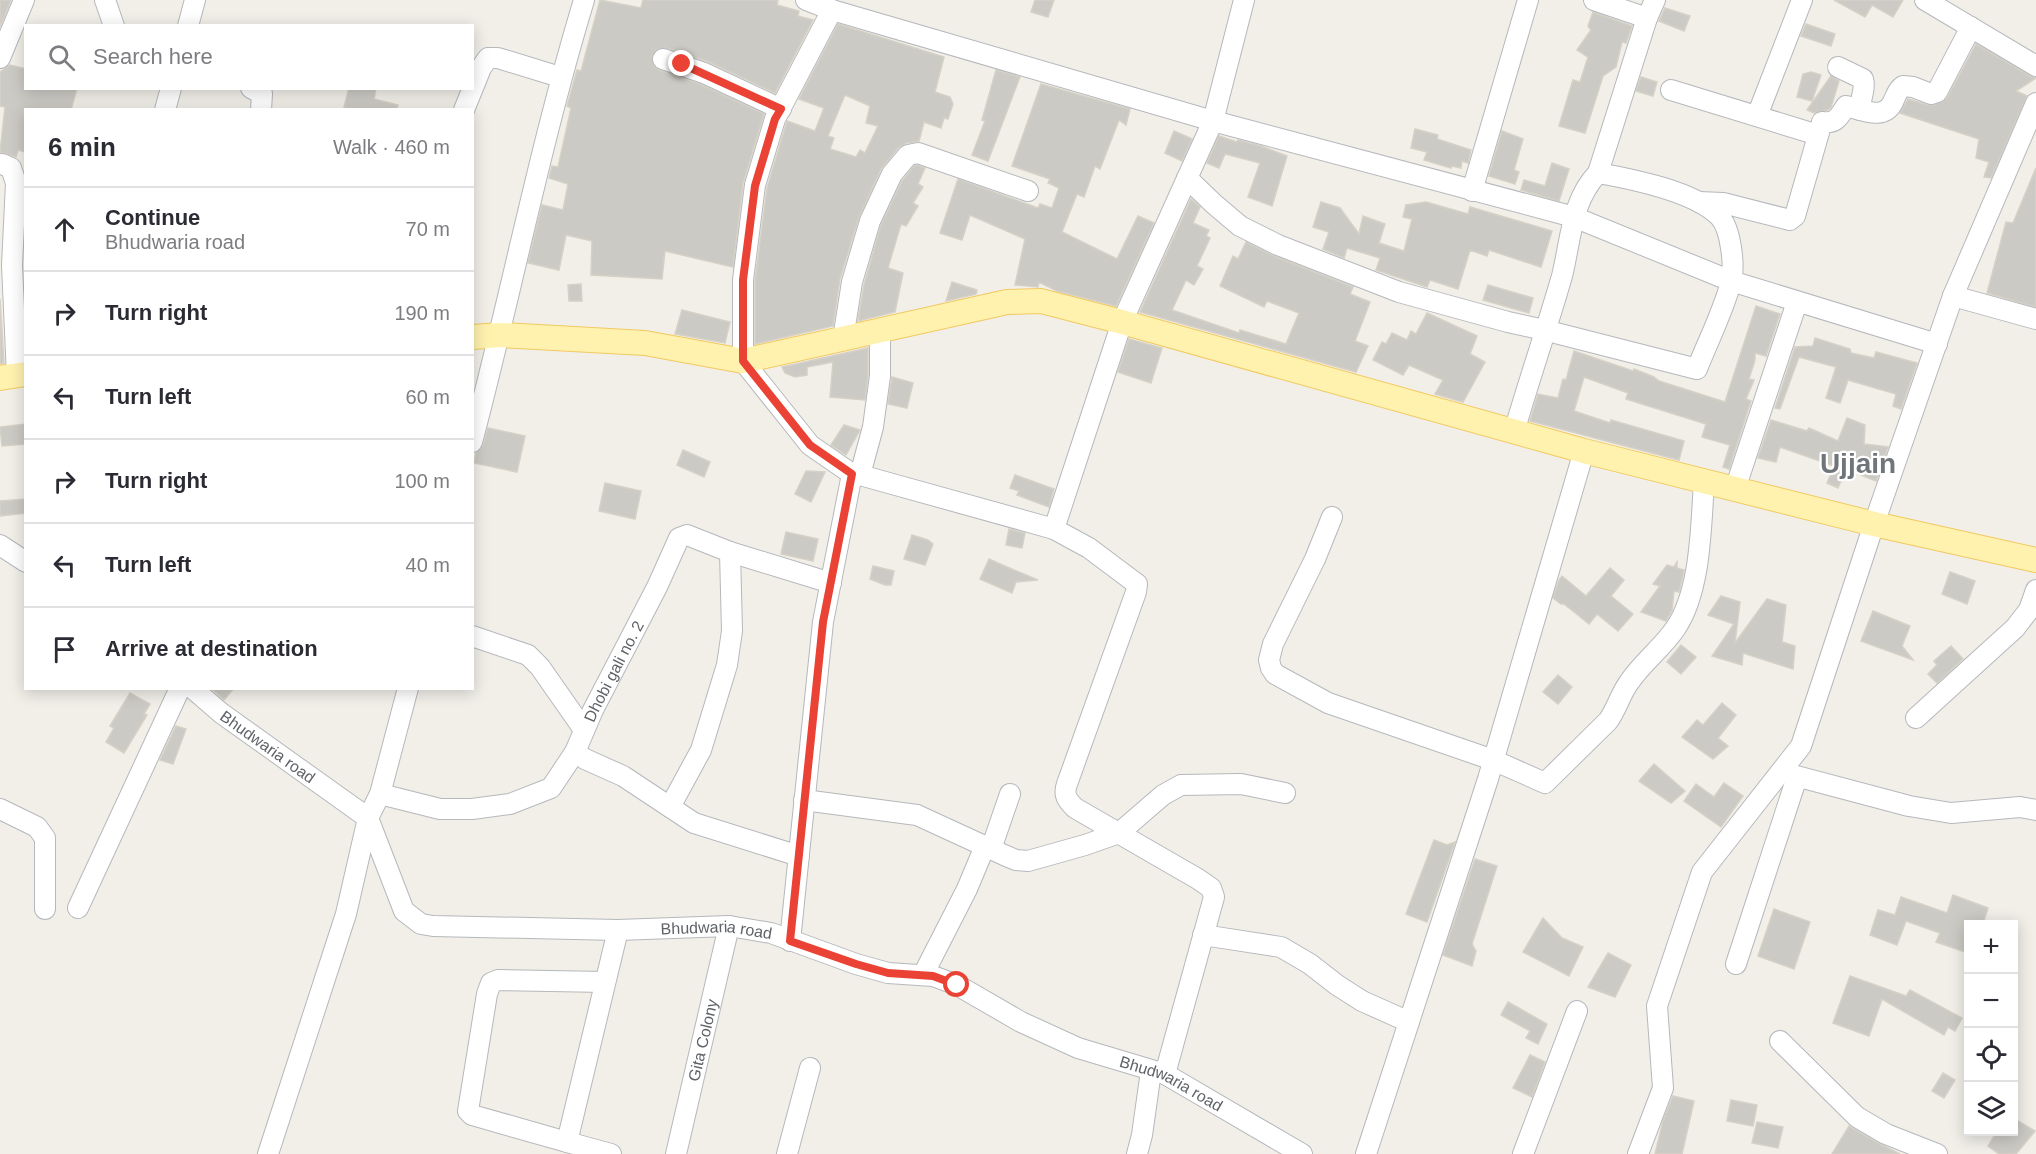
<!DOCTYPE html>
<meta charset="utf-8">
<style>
body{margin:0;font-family:Helvetica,sans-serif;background:#f2f2f3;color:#2b2b33}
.controls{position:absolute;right:18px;bottom:18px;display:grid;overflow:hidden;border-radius:0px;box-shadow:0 3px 15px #0003}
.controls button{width:54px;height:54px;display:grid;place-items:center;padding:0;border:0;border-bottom:2px solid #e1e1e2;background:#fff;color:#2b2b33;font:30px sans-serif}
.stop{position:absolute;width:18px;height:18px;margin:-14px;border:4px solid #ea4335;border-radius:50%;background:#fff}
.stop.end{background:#ea4335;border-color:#fff;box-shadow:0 2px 6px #0008}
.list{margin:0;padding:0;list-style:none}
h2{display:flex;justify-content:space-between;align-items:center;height:78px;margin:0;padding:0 24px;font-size:26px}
h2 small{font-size:20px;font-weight:400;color:#7c7c81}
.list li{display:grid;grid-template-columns:39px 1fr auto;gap:18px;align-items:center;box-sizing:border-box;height:84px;padding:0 24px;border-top:2px solid #e1e1e2}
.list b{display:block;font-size:22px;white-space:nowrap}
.list p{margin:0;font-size:20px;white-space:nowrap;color:#7c7c81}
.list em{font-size:20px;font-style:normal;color:#7c7c81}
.icon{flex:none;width:33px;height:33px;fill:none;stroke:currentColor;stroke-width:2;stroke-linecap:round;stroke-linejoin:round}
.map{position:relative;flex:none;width:2036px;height:1154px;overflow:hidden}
.search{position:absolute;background:#fff;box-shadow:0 3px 15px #0003;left:24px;top:24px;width:450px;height:66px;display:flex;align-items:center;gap:15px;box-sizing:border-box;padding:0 21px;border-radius:0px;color:#7c7c81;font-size:22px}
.panel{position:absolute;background:#fff;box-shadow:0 3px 15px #0003;left:24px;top:108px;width:450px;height:582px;border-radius:0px}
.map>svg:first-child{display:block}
.building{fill:#cccac5;stroke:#d6d1c6;stroke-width:1.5;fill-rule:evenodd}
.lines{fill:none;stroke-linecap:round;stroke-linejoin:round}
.minor-casing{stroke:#b5b8bc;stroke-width:22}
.major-casing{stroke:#f2c960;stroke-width:26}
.minor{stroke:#fff;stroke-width:20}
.major{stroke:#fff2af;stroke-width:24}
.route{stroke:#ea4335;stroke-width:8}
.labels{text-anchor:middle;stroke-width:4.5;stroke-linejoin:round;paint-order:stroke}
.street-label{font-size:16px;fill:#5f6368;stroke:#fff}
.town-label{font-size:28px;font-weight:bold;fill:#70757a;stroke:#fff}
</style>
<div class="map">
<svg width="2036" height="1154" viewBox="0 0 2036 1154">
<rect width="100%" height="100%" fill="#f1efe8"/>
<!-- building -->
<g class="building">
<path d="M0,0H11L0,27Z"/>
<path d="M600,0L641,8L643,0H778L777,5L799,11L798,16L813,20L775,93L709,62L667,48L656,50L652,56L654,66L659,70L700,84L764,114L743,183L733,267L665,251L662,279L591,275L592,241L566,235L559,270L528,263L542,205L563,210L568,184L549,178L552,166L558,167L571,108L567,106L577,70L581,71Z"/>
<path d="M1035,0H1054L1048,17L1031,12Z"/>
<path d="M1834,0H1903L1893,17L1872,5L1865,17Z"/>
<path d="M1665,8L1690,16L1684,31L1659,21Z"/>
<path d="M1593,12L1632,26L1626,43L1622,42L1616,67L1603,76L1585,133L1559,126L1573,80L1580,82L1588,57L1577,50L1591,30L1588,26Z"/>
<path d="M838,24L944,57L935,92L950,97L953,104L948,119L944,118L941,128L924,122L919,141L906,143L899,147L881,169L859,217L840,279L833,326L755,344V281L767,188L787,121L815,131L824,108L799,99ZM845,95L870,106L866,123L878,126L865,153L860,150L856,157L830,149L834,138L828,136Z"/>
<path d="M1806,24L1835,34L1831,46L1801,36Z"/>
<path d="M1976,44L2030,76L2036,78L2016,91L2027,96L1991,178L1984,177L1989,162L1976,158L1979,139L1900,113L1908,99L1927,105H1934L1947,98Z"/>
<path d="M10,65L26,69V88H77L71,110H26V152L18,150L16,157L0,152L5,107L0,106V72Z"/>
<path d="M996,70L1020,77L988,161L972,155L985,121L982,120Z"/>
<path d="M1811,72L1821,75L1812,101L1797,97L1803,74Z"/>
<path d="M1831,76L1839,81L1831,107L1828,110L1814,113L1807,110Z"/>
<path d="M1641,77L1657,82L1653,96L1636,91Z"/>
<path d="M1041,84L1130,109L1126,125L1119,120L1100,169L1095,166L1084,197L1077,194L1062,232L1117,259L1138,216L1154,223L1116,306L1057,291L1039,282L1038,287L1015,285L1025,239L970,215L962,240L940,233L958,179L1038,208L1040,204L1052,208L1059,188L1048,183L1050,179L1012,166Z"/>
<path d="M349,88H376L374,99L398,105L397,110H353L344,107Z"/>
<path d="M1415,129L1438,135L1437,139L1471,150L1468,163L1462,161L1461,168L1452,166L1451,168L1424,160L1427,152L1411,148Z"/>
<path d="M1174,131L1192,139L1182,161L1165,153Z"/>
<path d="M1502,131L1523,139L1514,170L1519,172L1515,184L1489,176Z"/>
<path d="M1219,136L1237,142L1238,140L1261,146L1287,156L1272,206L1248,197L1260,163L1225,154L1219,168L1207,163Z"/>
<path d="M1552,163L1569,169L1559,201L1521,190L1524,180L1545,186Z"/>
<path d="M917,165L925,168L918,184L923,187L913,203L918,206L906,226L901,224L888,268L903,273L895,312L858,321L864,285L881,225L902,181L914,166Z"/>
<path d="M2036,168V307L1987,293L2006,222L2013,223Z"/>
<path d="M1191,199L1200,207L1193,223L1209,230L1206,236L1210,238L1197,266L1203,269L1194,285L1186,280L1172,310L1239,333L1240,330L1286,344L1299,313L1267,301L1264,307L1220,286L1233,256L1238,259L1246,242L1274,256L1353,287L1350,294L1370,302L1355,341L1368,346L1356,372L1140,312Z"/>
<path d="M1321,202L1340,208L1359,234L1363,216L1385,224L1379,243L1404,251L1412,219L1403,217L1406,205L1426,202L1468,214L1470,207L1552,231L1541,267L1489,250L1487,256L1470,250L1458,289L1430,280L1427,287L1376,270L1380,258L1347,248L1344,258L1323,249L1329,232L1313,227Z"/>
<path d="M952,282L977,290L976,294L946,301Z"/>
<path d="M581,284L582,301H569L568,285Z"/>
<path d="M1488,285L1533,298L1529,313L1483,300Z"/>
<path d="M0,299L4,363L0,364Z"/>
<path d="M1756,306L1780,314L1766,356L1755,353V360L1749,379L1754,380L1746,399L1751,401L1729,469L1723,467L1730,445L1702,437L1706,424L1626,399L1628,393L1584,377L1574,411L1610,423L1611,420L1684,441L1679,460L1530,421L1538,394L1558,398L1563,379L1566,380L1574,351L1633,371L1634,369L1654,377L1659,381L1725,402Z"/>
<path d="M682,310L730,322L725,343L675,334Z"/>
<path d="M1427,313L1477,336L1470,354L1485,362L1463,402L1435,394L1443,380L1409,365L1403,375L1373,360L1382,342L1386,344L1392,333L1407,340L1411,331L1416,334Z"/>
<path d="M1815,338L1850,349L1851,353L1874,358L1876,352L1917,363L1901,409L1893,406L1896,394L1848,380L1840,403L1826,398L1836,367L1799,357L1780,409L1775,408L1795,347L1813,346Z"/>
<path d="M1129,339L1162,348L1151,383L1118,372Z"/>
<path d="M868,348V375L865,400L830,397L833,362L807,367V375L795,377L785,373L782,367Z"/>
<path d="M892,377L913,383L907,408L888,404Z"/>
<path d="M1847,418L1865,425L1864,444L1888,447L1876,481L1846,469L1838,488L1827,483L1834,466L1780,447L1776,462L1758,458L1771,420L1807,431L1809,428L1838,441Z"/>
<path d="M26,424V444L2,446L0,427Z"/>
<path d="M844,425L860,430L846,455L831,445Z"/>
<path d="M488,428L525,436L517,472L474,463L476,453L483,446Z"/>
<path d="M683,450L710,462L704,477L677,465Z"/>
<path d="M806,471L825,472L811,502L795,494Z"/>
<path d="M1015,475L1054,489L1049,507L1017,495L1019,491L1010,488Z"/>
<path d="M605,483L641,491L635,519L599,511Z"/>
<path d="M26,499V513L0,516V501Z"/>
<path d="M1009,529L1025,533L1022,548L1006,545Z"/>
<path d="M786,532L818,539L813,561L781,554Z"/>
<path d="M912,535L928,540L933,544L925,565L904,559Z"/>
<path d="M989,559L1007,567L1038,580L1016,582L1012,593L980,579Z"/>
<path d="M1677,562V568L1684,570L1683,575L1679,592L1674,591L1672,610L1666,621L1641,612L1660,586L1653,584L1667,565L1674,567Z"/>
<path d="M873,566L894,571L891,585H885L870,579Z"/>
<path d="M1610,568L1624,580L1611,596L1633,614L1618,631L1597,614L1589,624L1564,604H1561L1553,598L1559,580L1562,576L1586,596Z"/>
<path d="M1950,572L1975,581L1967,604L1942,594Z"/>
<path d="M1721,596L1740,602L1735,643L1767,599L1786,605L1782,642L1795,646L1793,669L1743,653L1742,665L1712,656L1734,624L1708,615Z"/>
<path d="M1873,611L1910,626L1902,646L1913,660L1861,641Z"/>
<path d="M1681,645L1696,657L1681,674L1667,662Z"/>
<path d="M1951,646L1963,659L1937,683L1928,674L1937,665L1934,661Z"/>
<path d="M1558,675L1572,687L1558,704L1543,692Z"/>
<path d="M211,688H234L224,700Z"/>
<path d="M130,693L150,704L144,714L147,715L124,753L106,742L114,728L110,726Z"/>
<path d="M1722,703L1736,715L1718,738L1728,746L1713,759L1682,737L1697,720L1703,725Z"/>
<path d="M176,726L186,729L173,764L160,760Z"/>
<path d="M1654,764L1685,791L1671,803L1639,781Z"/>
<path d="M1724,783L1743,796L1721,827L1684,801L1696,784L1714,797Z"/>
<path d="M1434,840L1447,845L1455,842L1427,922L1406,914Z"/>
<path d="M1475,859L1497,866L1472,944L1476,951L1472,966L1443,955Z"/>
<path d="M1953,895L1988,908L1983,924H1968V953L1936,942L1940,933L1906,921L1897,945L1870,935L1878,910L1895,915L1901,897L1947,913Z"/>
<path d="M1774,909L1810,922L1794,969L1758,956Z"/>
<path d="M1543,918L1562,938L1583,947L1569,976L1523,952Z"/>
<path d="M1608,953L1631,965L1615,997L1588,987Z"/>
<path d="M1850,976L1906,996L1910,990L1962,1018L1955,1031L1948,1027L1944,1035L1882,999L1869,1036L1833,1023Z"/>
<path d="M1508,1002L1547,1024L1538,1044L1526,1038L1530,1031L1501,1015Z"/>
<path d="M1530,1055L1545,1062L1532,1097L1513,1088Z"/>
<path d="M1943,1073L1955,1080L1944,1098L1932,1091Z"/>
<path d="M1673,1096L1694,1101L1682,1154H1655L1663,1121Z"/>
<path d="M1731,1100L1757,1105L1753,1126L1727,1121Z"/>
<path d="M2013,1118L2035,1131L2016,1154H1999L1988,1146L1997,1131H2013Z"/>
<path d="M1757,1122L1783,1127L1778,1148L1752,1143Z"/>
<path d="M1849,1126L1880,1144L1900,1154H1832Z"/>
</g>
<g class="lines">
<!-- minor casing -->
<g class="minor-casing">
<g id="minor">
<path d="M105,0L114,26"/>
<path d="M806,0L832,10L1213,121L1574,217L1731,281L1937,344"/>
<path d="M1594,0L1647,18"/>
<path d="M1925,0L2036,66"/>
<path d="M832,10L775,119L755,185L743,280V361L810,445L852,474L860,475L1054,529L1122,322L1213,121L1244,0"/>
<path d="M188,26L195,0"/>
<path d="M0,58L24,0"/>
<path d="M663,59L704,73L781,109"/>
<path d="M1838,67L1863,79C1866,88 1860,99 1860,110"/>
<path d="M251,88L262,94L261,110"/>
<path d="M1671,90L1818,135"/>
<path d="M165,110L171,88"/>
<path d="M464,110L481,68L488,58H498L560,77"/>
<path d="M1757,116L1802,0"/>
<path d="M2,164L11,168L16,183L12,265L17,376"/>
<path d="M1598,173L1647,18L1655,0"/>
<path d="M1187,178L1214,204L1240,226L1278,245L1399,292L1508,322L1544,330L1697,369C1708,341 1723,312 1731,282C1735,266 1731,228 1719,216C1693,191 1632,179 1598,173C1571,201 1571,240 1562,276C1547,328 1529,380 1514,432"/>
<path d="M1472,191L1528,0"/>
<path d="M1699,202L1723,203L1790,220L1795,216L1797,209L1822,122C1836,124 1839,117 1846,106C1863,110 1884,121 1893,102C1896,96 1897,90 1903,86L1913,87L1931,94L1937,92L1971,27"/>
<path d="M1953,296L2036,319"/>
<path d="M843,339L852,282L870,221L892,174L908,155L918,153L1028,191"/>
<path d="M472,442C511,295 540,145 584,0"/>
<path d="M860,475L873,427L880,376V331"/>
<path d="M1735,489L1797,302"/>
<path d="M1332,517L1315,559L1273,644L1269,660L1271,668L1275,674L1328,703L1493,760L1545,783L1608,721C1617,709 1620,694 1630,681C1643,662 1662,648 1675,629C1701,592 1701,526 1704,481"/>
<path d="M1054,529L1089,548L1137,584L1136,592L1067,784C1063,795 1067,800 1075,808L1198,879L1211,888L1214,897L1165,1074"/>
<path d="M0,545L26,562"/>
<path d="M472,636L528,655L540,667L584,730"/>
<path id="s1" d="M192,688L221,713L368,818L404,911L421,924L433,926L618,930L729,926L771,933L856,964L888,973L933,976L957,985L1021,1022L1078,1048L1165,1074L1302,1154"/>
<path d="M1916,718L2015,628L2029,610L2036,590"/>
<path d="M575,752L585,759L623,776L694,823L799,856"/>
<path d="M1781,772L1909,806L1951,813L2020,807L2036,810"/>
<path id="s2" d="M380,794L440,809H472L510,804L551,788L575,752L593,710L657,587L679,538L687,535L730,552L831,583"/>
<path d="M804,800L917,815L1004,855L1016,860L1028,861L1085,845L1119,833L1163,795L1181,785L1241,784L1285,793"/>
<path d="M670,807L701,750L727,665L732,631L730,552"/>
<path d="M0,809L37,827L45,838V909"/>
<path d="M991,849L1010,794"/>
<path d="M78,908L180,688"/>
<path d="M1203,935L1281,947L1310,964L1337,985L1362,1001L1409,1022"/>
<path d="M790,941L823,622L852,474"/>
<path d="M1736,964L1797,777"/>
<path d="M923,975L967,889L985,846"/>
<path d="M1780,1041L1857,1117L1886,1134L1937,1154"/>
<path d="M567,1142L472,1115L468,1111L487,994L491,983L498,980L605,982"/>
<path d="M268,1154L346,914L368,818L380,794L408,688"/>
<path d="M611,1154L567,1142L618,930"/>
<path id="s3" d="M676,1154L729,926"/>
<path d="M787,1154L810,1068"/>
<path d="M1137,1154L1142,1135L1151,1071"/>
<path d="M1366,1154L1488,779L1584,451"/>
<path d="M1523,1154L1577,1011"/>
<path d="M1638,1154L1663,1088L1657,1006L1702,872L1801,746L1874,524L1953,296L2036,103"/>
</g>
</g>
<!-- major casing -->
<g class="major-casing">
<g id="major">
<path d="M472,337L501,335L645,343L743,361L1007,302L1041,301L1122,322L1584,451L1874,524L2036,560"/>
<path d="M0,378L26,374"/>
</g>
</g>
<!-- minor -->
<use href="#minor" class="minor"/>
<!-- major -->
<use href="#major" class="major"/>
</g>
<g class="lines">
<!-- route -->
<path class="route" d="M682,64L781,109L775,119L755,186L743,280V361L810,445L852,474L823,622L790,941L856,964L888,973L933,976L957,985"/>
</g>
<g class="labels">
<!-- street labels -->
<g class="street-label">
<text dy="6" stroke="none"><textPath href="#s2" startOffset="309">Dhobi gali no. 2</textPath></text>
<text dy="6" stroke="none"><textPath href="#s1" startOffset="96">Bhudwaria road</textPath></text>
<text dy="6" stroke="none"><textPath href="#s1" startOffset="636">Bhudwaria road</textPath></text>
<text dy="6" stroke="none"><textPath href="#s3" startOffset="117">Gita Colony</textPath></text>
<text dy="6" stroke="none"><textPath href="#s1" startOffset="1122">Bhudwaria road</textPath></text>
</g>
<!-- town labels -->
<g class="town-label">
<text x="1858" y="473">Ujjain</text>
</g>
</g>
</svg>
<div class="controls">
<button>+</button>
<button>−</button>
<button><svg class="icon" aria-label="locate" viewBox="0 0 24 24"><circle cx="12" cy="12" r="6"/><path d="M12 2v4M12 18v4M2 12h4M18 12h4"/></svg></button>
<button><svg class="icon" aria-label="layers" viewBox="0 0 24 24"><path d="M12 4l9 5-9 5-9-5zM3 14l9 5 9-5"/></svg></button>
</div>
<div class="stop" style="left:957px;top:985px"></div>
<div class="stop end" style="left:682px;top:64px"></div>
<div class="search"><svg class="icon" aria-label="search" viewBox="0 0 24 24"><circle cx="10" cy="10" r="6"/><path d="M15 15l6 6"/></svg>Search here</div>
<section class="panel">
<h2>6 min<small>Walk · 460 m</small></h2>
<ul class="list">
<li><svg class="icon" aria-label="ahead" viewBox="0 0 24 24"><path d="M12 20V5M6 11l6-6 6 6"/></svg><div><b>Continue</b><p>Bhudwaria road</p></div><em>70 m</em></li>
<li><svg class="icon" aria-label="right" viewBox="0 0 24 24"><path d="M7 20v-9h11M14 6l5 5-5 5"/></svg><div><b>Turn right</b></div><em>190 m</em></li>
<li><svg class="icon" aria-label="left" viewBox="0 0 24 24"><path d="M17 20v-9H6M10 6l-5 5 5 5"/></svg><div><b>Turn left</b></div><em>60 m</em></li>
<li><svg class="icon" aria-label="right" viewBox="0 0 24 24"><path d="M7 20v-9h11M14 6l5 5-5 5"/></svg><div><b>Turn right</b></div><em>100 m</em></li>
<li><svg class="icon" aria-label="left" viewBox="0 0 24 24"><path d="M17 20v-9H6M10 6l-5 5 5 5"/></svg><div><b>Turn left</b></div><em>40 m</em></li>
<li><svg class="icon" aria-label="arrive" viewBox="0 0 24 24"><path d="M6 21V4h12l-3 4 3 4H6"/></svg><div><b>Arrive at destination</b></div></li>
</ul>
</section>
</div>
